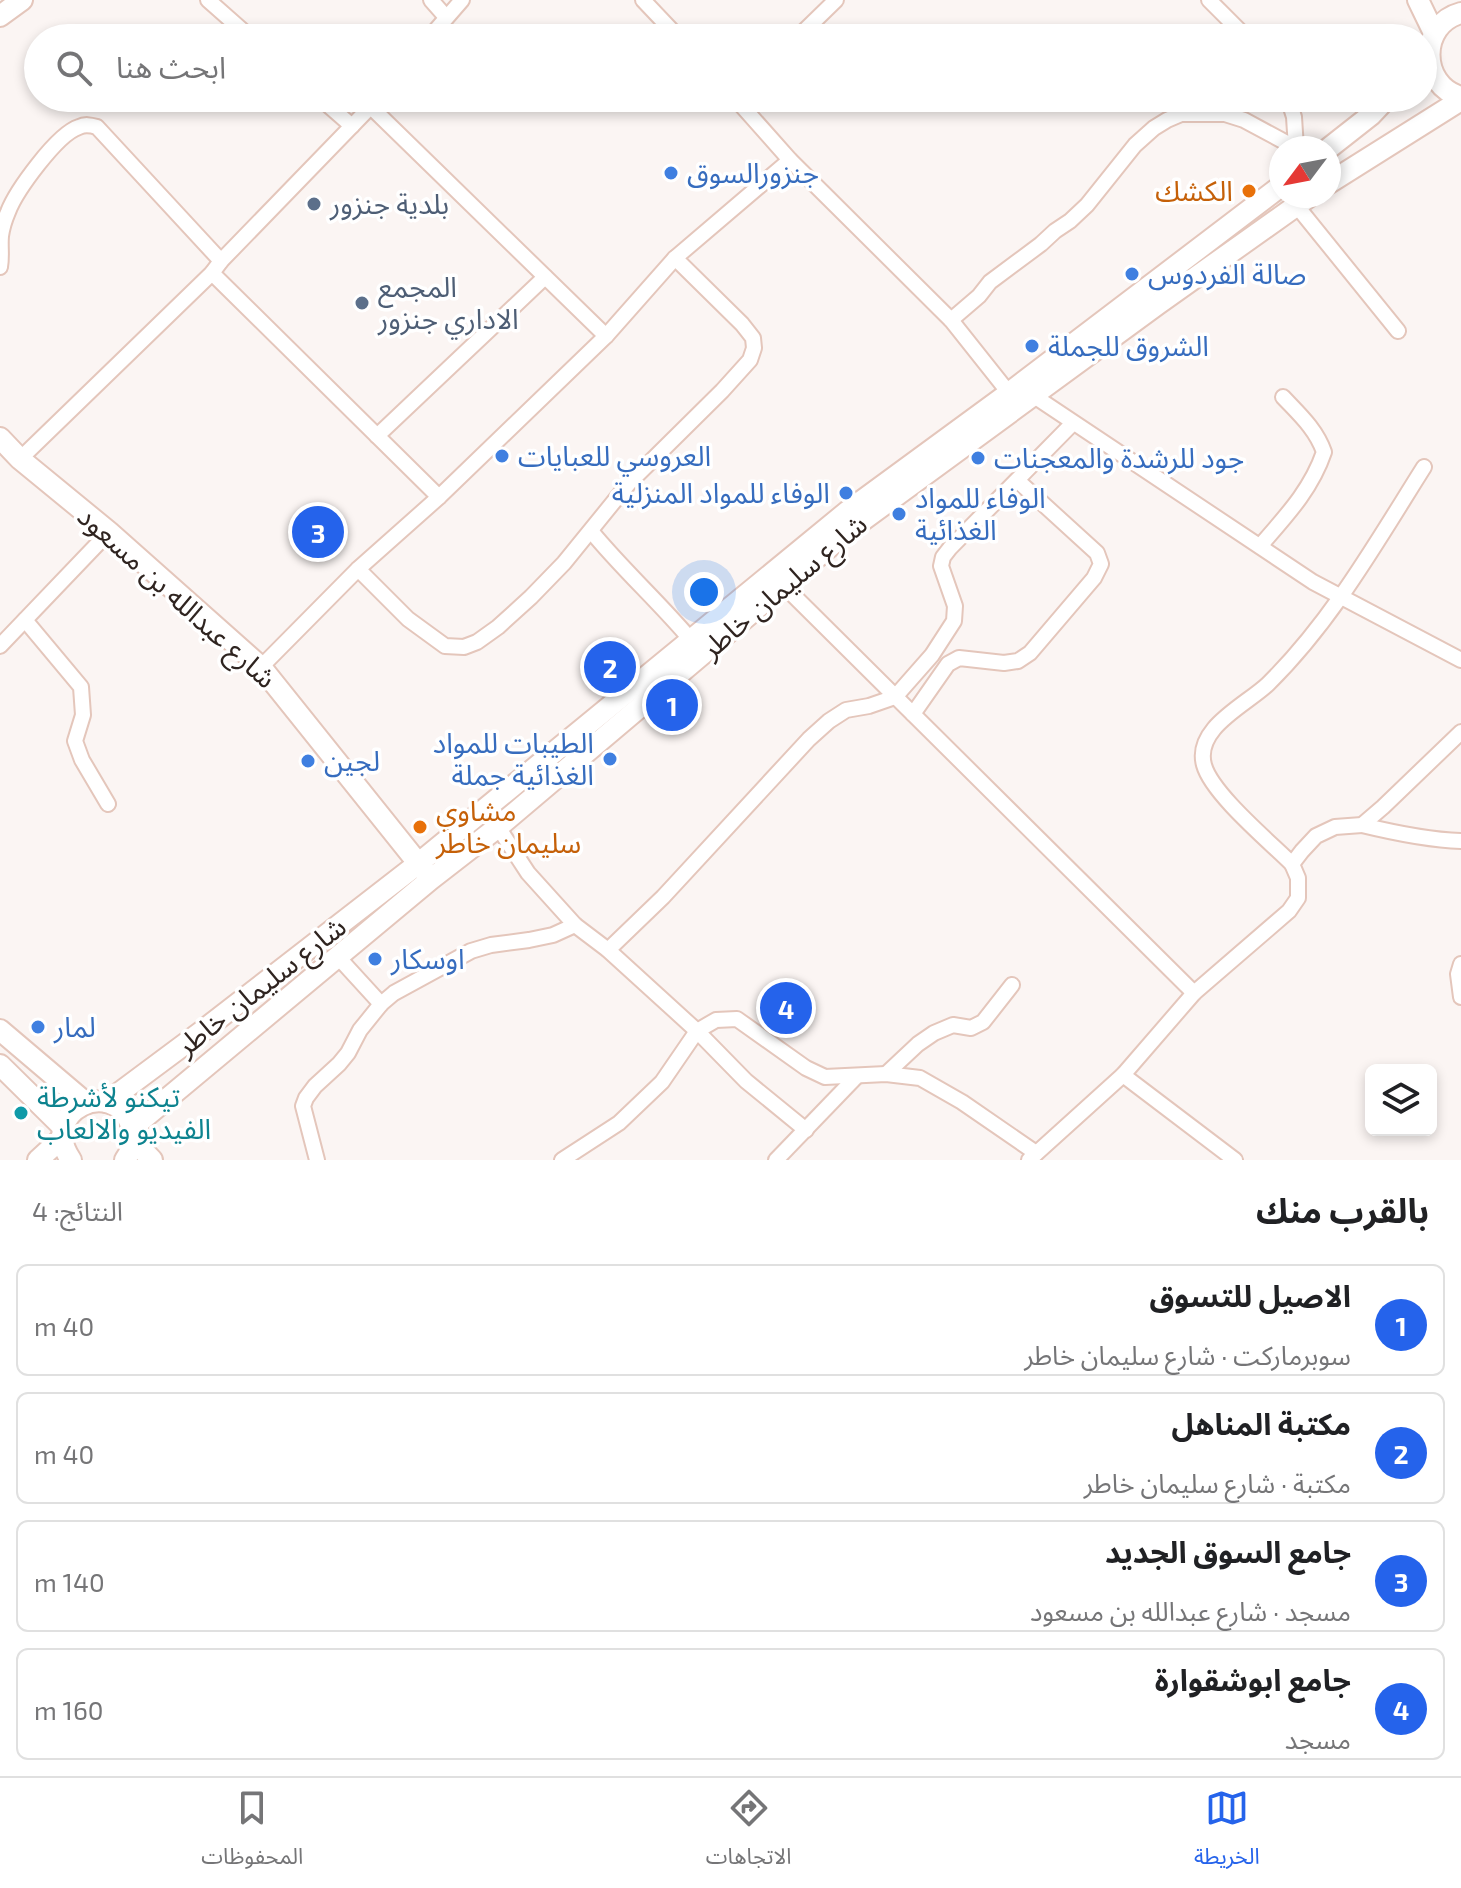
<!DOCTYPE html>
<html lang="ar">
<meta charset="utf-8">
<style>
body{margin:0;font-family:"Exo 2","Noto Sans Arabic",sans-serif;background:#f6f6f6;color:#202124;direction:rtl}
.controls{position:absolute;right:24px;bottom:24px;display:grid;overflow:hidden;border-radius:12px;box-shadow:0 4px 12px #0003}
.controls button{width:72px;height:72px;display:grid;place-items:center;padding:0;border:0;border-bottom:2px solid #e0e0e0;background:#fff;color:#202124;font:40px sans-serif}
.compass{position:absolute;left:1269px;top:136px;width:72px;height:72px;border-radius:50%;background:#fff;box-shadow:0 4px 12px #0003;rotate:238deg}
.you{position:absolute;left:704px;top:592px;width:28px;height:28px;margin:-20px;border:6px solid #fff;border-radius:50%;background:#1a73e8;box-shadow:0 0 0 12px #1a73e833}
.badge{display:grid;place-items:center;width:52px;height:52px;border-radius:50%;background:#2563eb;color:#fff;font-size:26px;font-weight:700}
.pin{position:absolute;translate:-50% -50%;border:4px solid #fff;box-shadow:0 2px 8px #0006}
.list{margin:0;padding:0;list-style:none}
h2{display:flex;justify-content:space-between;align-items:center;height:104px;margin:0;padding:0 32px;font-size:34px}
h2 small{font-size:26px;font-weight:400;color:#757577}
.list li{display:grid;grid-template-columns:52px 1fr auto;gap:24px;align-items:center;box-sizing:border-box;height:112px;margin:0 16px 16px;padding:0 16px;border:2px solid #e0e0e0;border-radius:12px}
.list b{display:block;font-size:30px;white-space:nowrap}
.list p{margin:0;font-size:26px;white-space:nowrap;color:#757577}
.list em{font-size:26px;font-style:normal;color:#757577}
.icon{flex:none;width:44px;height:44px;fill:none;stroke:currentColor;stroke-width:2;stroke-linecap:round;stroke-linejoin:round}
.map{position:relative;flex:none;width:1461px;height:1160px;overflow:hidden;direction:ltr}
.search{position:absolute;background:#fff;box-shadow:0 4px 12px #0003;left:24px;right:24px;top:24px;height:88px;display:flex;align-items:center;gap:20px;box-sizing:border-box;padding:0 28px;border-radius:44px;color:#757577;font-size:30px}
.sheet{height:616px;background:#fff}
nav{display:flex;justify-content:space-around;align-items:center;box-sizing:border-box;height:112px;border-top:2px solid #e0e0e0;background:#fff;font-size:22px;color:#757577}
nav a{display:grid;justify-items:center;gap:4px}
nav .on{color:#2563eb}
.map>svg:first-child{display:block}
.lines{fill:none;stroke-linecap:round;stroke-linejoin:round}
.street-casing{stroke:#e4c6bb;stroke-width:18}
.secondary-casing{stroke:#e4c6bb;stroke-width:24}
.street{stroke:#fff;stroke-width:14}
.secondary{stroke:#fff;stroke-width:20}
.shop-dot{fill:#3f7fe0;stroke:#fff;stroke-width:3}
.food-dot{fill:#e8710a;stroke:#fff;stroke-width:3}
.service-dot{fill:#5c6f8a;stroke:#fff;stroke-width:3}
.culture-dot{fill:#0f9aa8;stroke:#fff;stroke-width:3}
.labels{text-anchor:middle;stroke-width:7;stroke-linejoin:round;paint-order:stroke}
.shop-label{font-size:28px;fill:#366cbe;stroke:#fff;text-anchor:start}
.food-label{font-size:28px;fill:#c56008;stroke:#fff;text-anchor:end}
.service-label{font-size:28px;fill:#4e5e75;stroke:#fff;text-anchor:start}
.street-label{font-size:28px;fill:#2f2420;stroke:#fff}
.culture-label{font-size:28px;fill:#0d838f;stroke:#fff;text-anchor:start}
</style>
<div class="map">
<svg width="1461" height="1160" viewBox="0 0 1461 1160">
<rect width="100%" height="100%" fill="#fbf5f3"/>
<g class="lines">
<!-- street casing -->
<g class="street-casing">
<g id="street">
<path d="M208,0L251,38"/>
<path d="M431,0L446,17"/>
<path d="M643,0L679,38"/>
<path d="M1209,0L1247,38"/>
<path d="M429,38L462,0"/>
<path d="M797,38L836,0"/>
<path d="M320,98L352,126"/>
<path d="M735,98L790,160L951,320L1009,393"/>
<path d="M1288,98L1294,117L1296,148"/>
<path d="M371,107L606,336"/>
<path d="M1296,205L1398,331"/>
<path d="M0,267C2,256 0,247 1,236C2,229 5,219 8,212C16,191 57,134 79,127C85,124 90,125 97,127L221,261"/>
<path d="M212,273L439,497"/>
<path d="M951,320L979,296L990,282L1041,244L1055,231L1070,221L1087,205L1135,145L1154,128L1167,120L1181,114H1225L1244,120L1296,148"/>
<path d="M1034,396L1313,582L1461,660"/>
<path d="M377,436L545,277"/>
<path d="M20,459L212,273L221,261L379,98"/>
<path d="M591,531C622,569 659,602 691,640"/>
<path d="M1260,546C1286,516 1311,490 1324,452C1316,429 1299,414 1283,397"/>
<path d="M358,569L408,619L445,646L464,647L477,642L498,627L531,597L564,563L629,483L722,391L750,360L754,348L753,338L742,324L675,258"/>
<path d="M783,585L1194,993"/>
<path d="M25,620L81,687L83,715L75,741L82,760L108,804"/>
<path d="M0,646L109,532"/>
<path d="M261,667L358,569L439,497L606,336L675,258L790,160"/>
<path d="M913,714L948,664L959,658L1004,663L1018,661L1030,653L1094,578L1101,564L1097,553L1018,481"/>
<path d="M1362,825C1395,833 1428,840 1461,841"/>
<path d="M498,827L528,873L575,925L608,950L697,1031L716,1020L737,1019L806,1068L825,1077L886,1074L920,1078L962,1102L1036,1153"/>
<path d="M1292,864C1270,842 1212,794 1204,765C1194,728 1246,705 1268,684C1332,621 1376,543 1424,467"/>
<path d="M608,950L663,897L809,739L829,721L846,710L869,706L895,697L932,655L954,621L955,606L941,566L943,557L950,548L1073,423"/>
<path d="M338,957L381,1004"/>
<path d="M1461,964L1458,974L1461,997"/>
<path d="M886,1074L918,1044L934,1033L953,1025L971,1028L983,1022L1012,985"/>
<path d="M1123,1075L1235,1160"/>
<path d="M317,1160L303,1106L306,1098L315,1086L339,1064L348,1053L360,1030L381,1004L394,993L471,951L491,945L529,940L553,935L575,925"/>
<path d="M562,1160L619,1123L662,1082L697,1031L746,1081L806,1130"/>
<path d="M776,1160L857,1076"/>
<path d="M1029,1160L1123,1075L1194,993L1289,911L1298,898V878L1292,864L1302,851L1316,836L1335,827L1362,825L1383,807L1461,732"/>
</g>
</g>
<!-- secondary casing -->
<g class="secondary-casing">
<g id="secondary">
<path d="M1418,0L1434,33"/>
<path d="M1461,13C1419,24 1419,85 1461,97"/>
<path d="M0,16L22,0"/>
<path d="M1329,148L1371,115L1387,98"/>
<path d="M1329,183L1461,100"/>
<path d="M0,438L20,459L109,532L261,667L426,873"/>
<path d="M0,1030L86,1103"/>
<path d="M0,1065L63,1127"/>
<path d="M107,1102L201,1032L419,863L848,511L1009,393L1281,186"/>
<path d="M132,1128L431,879L498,827L848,531L1158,304L1310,196"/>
<path d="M133,1140L152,1160"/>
<path d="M38,1160L62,1138"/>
<path d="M71,1160C37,1111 113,1076 131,1125C135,1137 132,1150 125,1160"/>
</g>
</g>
<!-- street -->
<use href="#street" class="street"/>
<!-- secondary -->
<use href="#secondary" class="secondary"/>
</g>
<!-- markers -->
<g class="shop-dot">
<circle cx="671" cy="173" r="8"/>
<circle cx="1132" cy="274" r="8"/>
<circle cx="1032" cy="346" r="8"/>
<circle cx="502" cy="456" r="8"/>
<circle cx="978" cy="458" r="8"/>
<circle cx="846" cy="493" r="8"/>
<circle cx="899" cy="514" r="8"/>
<circle cx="610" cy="759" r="8"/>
<circle cx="308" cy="761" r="8"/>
<circle cx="375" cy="959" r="8"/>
<circle cx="38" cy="1027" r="8"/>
</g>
<g class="food-dot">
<circle cx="1249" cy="191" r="8"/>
<circle cx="420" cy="827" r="8"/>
</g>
<g class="service-dot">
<circle cx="314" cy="204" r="8"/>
<circle cx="362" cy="303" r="8"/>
</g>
<circle class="culture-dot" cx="21" cy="1113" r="8"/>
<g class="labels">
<!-- shop labels -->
<g class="shop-label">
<text x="687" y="183">جنزورالسوق</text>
<text x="1148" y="284">صالة الفردوس</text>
<text x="1048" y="356">الشروق للجملة</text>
<text x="518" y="466">العروسي للعبايات</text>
<text x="994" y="468">جود للرشدة والمعجنات</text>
<text x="830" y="503" text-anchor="end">الوفاء للمواد المنزلية</text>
<text x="915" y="508">الوفاء للمواد<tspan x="915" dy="32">الغذائية</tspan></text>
<text x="594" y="753" text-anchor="end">الطيبات للمواد<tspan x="594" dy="32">الغذائية جملة</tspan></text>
<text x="324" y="771">لجين</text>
<text x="391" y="969">اوسكار</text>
<text x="54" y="1037">لمار</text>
</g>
<!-- food labels -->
<g class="food-label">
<text x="1233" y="201">الكشك</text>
<text x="436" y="821" text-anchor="start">مشاوي<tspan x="436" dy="32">سليمان خاطر</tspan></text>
</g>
<!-- service labels -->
<g class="service-label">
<text x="330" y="214">بلدية جنزور</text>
<text x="378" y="297">المجمع<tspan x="378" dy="32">الاداري جنزور</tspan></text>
</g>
<!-- street labels -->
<g class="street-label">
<text transform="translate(784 586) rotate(-40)" y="10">شارع سليمان خاطر</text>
<text transform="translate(177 597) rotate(42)" y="10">شارع عبدالله بن مسعود</text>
<text transform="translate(261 986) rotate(-38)" y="10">شارع سليمان خاطر</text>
</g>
<!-- culture labels -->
<g class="culture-label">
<text x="37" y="1107">تيكنو لأشرطة<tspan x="37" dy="32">الفيديو والالعاب</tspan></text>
</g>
</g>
</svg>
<div class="controls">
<button><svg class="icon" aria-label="layers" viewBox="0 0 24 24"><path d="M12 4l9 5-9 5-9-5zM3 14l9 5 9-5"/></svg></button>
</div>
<svg class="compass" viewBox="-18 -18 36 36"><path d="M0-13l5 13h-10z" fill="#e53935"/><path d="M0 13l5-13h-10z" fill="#757577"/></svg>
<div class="you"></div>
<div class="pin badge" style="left:672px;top:705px">1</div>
<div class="pin badge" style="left:610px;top:667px">2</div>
<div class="pin badge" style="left:318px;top:532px">3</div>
<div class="pin badge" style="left:786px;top:1008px">4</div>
<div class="search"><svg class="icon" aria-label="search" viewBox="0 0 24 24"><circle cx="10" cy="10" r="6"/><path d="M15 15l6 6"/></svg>ابحث هنا</div>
</div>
<section class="sheet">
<h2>بالقرب منك<small>النتائج: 4</small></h2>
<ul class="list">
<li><span class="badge">1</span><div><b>الاصيل للتسوق</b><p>سوبرماركت · شارع سليمان خاطر</p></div><em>40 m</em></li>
<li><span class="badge">2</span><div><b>مكتبة المناهل</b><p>مكتبة · شارع سليمان خاطر</p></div><em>40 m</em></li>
<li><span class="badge">3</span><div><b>جامع السوق الجديد</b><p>مسجد · شارع عبدالله بن مسعود</p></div><em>140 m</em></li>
<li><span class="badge">4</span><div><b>جامع ابوشقوارة</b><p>مسجد</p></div><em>160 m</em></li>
</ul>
</section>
<nav>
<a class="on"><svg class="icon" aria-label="map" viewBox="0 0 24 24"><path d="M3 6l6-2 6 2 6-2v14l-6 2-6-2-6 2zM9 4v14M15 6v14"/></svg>الخريطة</a>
<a><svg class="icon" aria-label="directions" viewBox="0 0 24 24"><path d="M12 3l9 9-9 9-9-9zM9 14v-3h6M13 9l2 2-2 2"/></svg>الاتجاهات</a>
<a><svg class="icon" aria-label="saved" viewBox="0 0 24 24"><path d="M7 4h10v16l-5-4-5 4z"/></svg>المحفوظات</a>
</nav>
